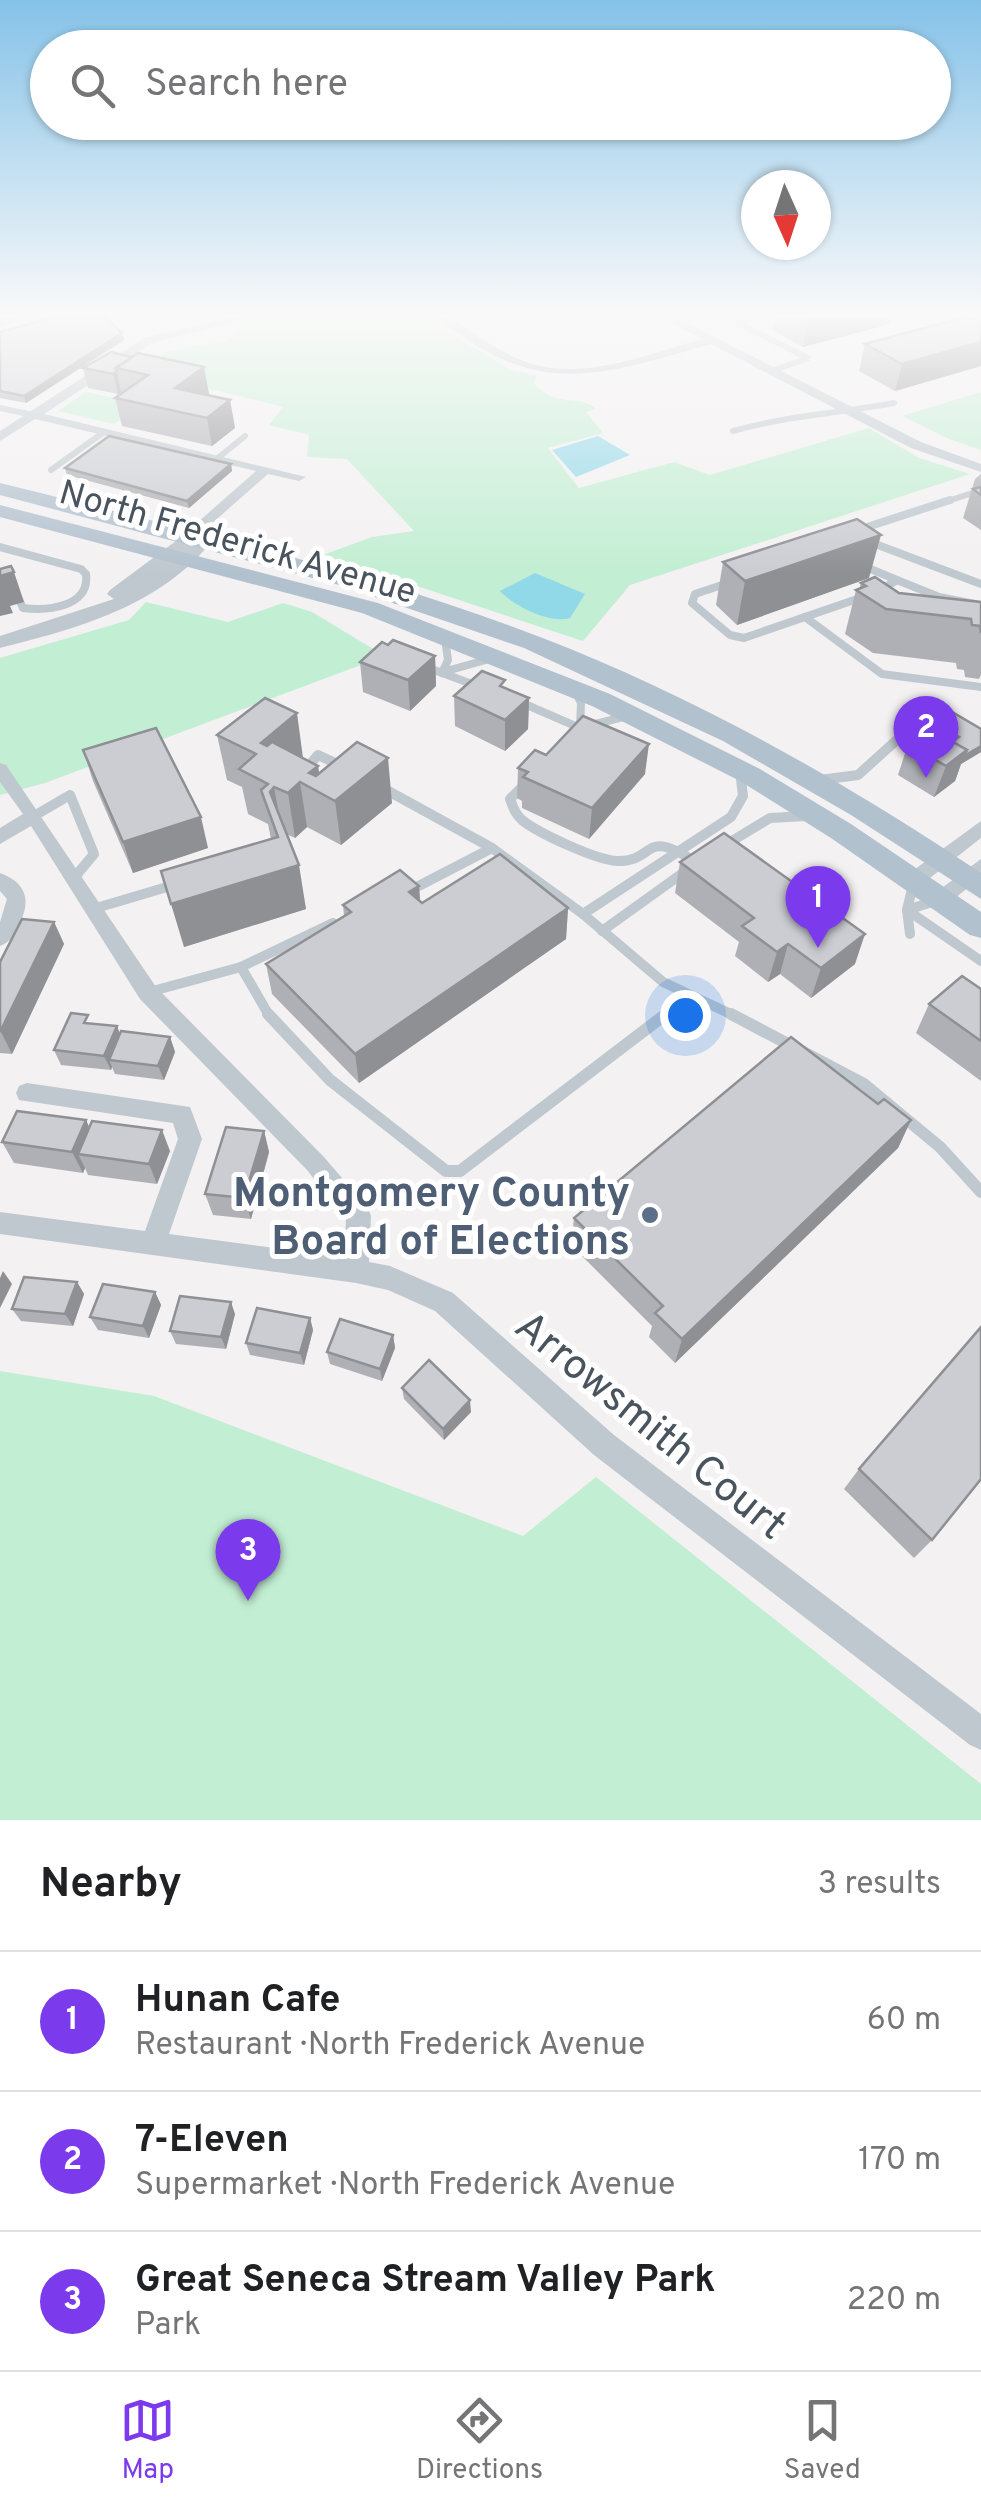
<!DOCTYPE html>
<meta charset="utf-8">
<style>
body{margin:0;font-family:Overpass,sans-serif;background:#f6f6f6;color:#202124}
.compass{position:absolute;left:741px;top:170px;width:90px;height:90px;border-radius:50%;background:#fff;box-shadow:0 2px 8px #0004;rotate:177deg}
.you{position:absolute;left:685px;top:1015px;width:35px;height:35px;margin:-25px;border:8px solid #fff;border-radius:50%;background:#1a73e8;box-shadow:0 0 0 15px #1a73e833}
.badge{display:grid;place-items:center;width:65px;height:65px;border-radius:50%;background:#7c3aed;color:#fff;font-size:32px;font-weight:700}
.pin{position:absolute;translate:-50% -82px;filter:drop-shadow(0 2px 5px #0008)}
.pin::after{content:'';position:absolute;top:52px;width:35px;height:30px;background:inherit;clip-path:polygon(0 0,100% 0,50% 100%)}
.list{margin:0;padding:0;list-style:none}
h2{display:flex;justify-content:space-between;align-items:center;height:130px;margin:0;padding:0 40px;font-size:42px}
h2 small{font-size:32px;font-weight:400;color:#757577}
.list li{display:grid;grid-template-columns:65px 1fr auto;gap:30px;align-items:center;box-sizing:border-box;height:140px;padding:0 40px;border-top:2px solid #e0e0e0}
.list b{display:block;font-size:38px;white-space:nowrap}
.list p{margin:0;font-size:32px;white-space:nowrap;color:#757577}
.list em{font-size:32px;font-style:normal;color:#757577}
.icon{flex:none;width:55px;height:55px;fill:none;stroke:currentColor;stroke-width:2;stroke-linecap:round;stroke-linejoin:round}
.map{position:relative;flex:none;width:981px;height:1820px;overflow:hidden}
.search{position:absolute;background:#fff;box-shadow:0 2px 8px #0004;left:30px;right:30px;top:30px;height:110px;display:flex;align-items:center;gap:25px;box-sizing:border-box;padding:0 35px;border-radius:55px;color:#757577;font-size:38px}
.sheet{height:550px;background:#fff}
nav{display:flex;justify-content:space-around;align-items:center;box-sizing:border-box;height:140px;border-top:2px solid #e0e0e0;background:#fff;font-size:28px;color:#757577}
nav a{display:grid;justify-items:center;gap:5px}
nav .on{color:#7c3aed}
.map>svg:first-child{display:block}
.green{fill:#c2eed3}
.water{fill:#91d8e9}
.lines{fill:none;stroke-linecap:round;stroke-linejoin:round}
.service-far3{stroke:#bfc8cf;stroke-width:6}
.service-far2{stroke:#bfc8cf;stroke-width:8}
.service-far1{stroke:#bfc8cf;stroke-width:10}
.service{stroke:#bfc8cf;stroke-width:12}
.minor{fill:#bfc8cf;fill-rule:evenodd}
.tertiary{fill:#bfc8cf;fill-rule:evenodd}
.secondary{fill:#c0c9d4;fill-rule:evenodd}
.primary{fill:#b2c1ce;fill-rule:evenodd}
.wall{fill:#afb0b5}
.shaded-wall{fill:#8e9094}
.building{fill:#cbcdd3;stroke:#8e9094;stroke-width:2.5}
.service-dot{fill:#5c6f8a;stroke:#fff;stroke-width:4}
.labels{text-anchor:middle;stroke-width:10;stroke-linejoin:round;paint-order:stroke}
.street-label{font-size:35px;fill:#49545e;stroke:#fff}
.near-service-label{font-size:42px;font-weight:bold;fill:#4e5e75;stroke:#fff;text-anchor:end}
.near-street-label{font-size:42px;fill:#49545e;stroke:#fff}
</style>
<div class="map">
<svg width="981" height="1820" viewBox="0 0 981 1820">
<rect width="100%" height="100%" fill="#f3f1f1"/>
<!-- green -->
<g class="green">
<path d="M270,319H428L433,321L427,328L443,329L511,370L537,375L534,383C557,409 577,393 596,409L586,412L603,433L548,448L579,488L674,462L710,475L869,428L919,458L970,474L630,585L583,641L323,555L372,537L414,531L347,459L307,457L309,435L269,425L283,407L147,373L166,351L226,341L255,322Z"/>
<path d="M86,392L142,404L114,424L58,411Z"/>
<path d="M981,392V450L949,439L902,416Z"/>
<path d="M146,602L228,622L283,603L312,612L385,656L45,783L0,795V658L129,620Z"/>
<path d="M0,1371L154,1396L523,1536L596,1477L981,1784V1820H0Z"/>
</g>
<!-- water -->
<g class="water">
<path d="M598,436L630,455L576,477L552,450Z"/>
<path d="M535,573L585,594L570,618C550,624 514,606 500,591Z"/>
</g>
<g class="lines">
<!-- service-far3 -->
<g class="service-far3">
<path d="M670,318L681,324"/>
<path d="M687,318L692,320"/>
<path d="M755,318L738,323L808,358L772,371"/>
<path d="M0,408L33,415"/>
<path d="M733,431C786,416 840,413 894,403"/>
<path d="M213,462L245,436"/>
<path d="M51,470L104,432"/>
<path d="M942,503L981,490"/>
</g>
<!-- service-far2 -->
<g class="service-far2">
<path d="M858,530L950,500"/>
<path d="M870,542L981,584"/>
<path d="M0,547L81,569L86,574C90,607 48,611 23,608L15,591"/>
<path d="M861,565L897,580"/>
<path d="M731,582L695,594L692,603L730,635L744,638L863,597"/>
<path d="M879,591L897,580L939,597L981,605"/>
<path d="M805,617L882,674L981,687"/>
<path d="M426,667L480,687"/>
<path d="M443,672L489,659"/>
<path d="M442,673L448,660L445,639"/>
<path d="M575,691L581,703L580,728L627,716"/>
<path d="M520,702L580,728L577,731"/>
<path d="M906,731L918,720L926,722"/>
</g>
<!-- service-far1 -->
<g class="service-far1">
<path d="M575,733L579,729"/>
<path d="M306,769L318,755L344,767"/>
<path d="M820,780L858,775L909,729"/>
<path d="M524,785L510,799C513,807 515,814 522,820C538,833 596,860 617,861C657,862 641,826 697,863"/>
<path d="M381,787L492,848L583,914L663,982L737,1017"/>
<path d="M34,816L70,795L94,854L74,878"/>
<path d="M722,847L770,818L806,816"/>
<path d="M409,891L492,848"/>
<path d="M935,901L907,910L981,961"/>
<path d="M93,909L177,884"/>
<path d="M583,914L731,817L743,796L740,771"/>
<path d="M602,931L687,870"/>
<path d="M910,934L907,910L914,881"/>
<path d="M241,967L270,1017"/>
<path d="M149,992L241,967L333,923"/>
<path d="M662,1017L690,996"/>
</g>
<!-- service -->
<g class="service">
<path d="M268,1014L330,1080L446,1171H460L666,1014"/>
<path d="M731,1014L864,1084L940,1147L981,1192"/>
</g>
<!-- minor -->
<g class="minor">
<path d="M228,318H250L152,343L44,414L306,477L299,481L268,474L193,540L181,537L256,471L35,419L0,441V431L144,338Z"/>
<path d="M438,318H451C475,334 499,352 526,362C582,382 648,354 702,339L675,324L685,322L921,442L981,464V472L911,448L711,344C597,376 539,400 438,318Z"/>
<path d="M0,763L6,765L156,987L323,1156L368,1208L371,1216L369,1262L390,1266L453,1293L614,1435L981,1714V1750L970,1745L594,1455L435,1311L388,1290L356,1283L0,1234V1212L145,1231L178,1139L173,1123L19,1100L16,1093L19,1086L27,1083L190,1107L202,1139L169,1234L344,1257L346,1219L307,1170L140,999L31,826L0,844V828L23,814L0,782Z"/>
<path d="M981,821V838L921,885H907L904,880L907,875Z"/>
<path d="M981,859V877L949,903H935L932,898L935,893Z"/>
<path d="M0,873C28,883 32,903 17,928C12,937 10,942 0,946V922L7,899L0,891Z"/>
</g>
<!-- tertiary -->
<path class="tertiary" d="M188,532L213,540C160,606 79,628 0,648V636L114,599L107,594L110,590Z"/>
<!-- secondary -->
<path class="secondary" d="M0,318H26L0,328Z"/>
<!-- primary -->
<g class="primary">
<path d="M0,483C181,528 365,570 540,637C696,697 842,780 981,873V899L851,815L723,741L524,648L343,586L0,495Z"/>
<path d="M0,505L378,603L610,694L760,769L851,824L981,912V938L970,935L831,838L740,781L592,706L362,613L0,517Z"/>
</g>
</g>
<!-- wall -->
<g class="wall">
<path d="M775,318H891L890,324L803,347L773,330Z"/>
<path d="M981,323V366L895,391L859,371L865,344Z"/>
<path d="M0,332L122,333L124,340L26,403L0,398Z"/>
<path d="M132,357L204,367L209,394L208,395L230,400L235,428L212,446L122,426L115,398L122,393L121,392L118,394L88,388L83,368Z"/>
<path d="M231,464L232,471L189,508L67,475L65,468Z"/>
<path d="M981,474V530L963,518L975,479Z"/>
<path d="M723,562L869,578L737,625L716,605Z"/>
<path d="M861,583L899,593L981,602V675L979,679L965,677L964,670L957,669L956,663L873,653L845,634L856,590L859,589Z"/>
<path d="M388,645L435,656L436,686L410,711L363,692L360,662Z"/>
<path d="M505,688L529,698L528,729L505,751L455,726L454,696Z"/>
<path d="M925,718L981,729V752L961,764L955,781L934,797L898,775L908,744L929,729L922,725Z"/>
<path d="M217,735L303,758L318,766L319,774L392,803L341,845L307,827L295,838L286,834L306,909L184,947L271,839L268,824L248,814L242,787L227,780Z"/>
<path d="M83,750L208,848L133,873L93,781Z"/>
<path d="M546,755L645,774L589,839L522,808V801L517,798L518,768Z"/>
<path d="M680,862L855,964L811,998L780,974L768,982L735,956L739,942L675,893Z"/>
<path d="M419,886L420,901L422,903L568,908L566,939L359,1083L272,994L266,964L344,916L343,905Z"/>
<path d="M54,922L64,944L12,1054L0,1053V962Z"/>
<path d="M981,989V1081L916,1033L929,1004Z"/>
<path d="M92,1024L117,1026L120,1034L170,1037L175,1052L164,1080L115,1074L112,1067L111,1070L61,1065L54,1050Z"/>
<path d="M878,1104L911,1120L898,1148L675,1363L649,1337L652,1326L571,1245L574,1218Z"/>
<path d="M86,1120L89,1128L170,1151L157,1184L88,1175L85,1168L83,1173L14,1163L2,1142Z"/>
<path d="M264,1131L269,1152L251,1219L213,1215L205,1194Z"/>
<path d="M77,1282L84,1294L73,1326L21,1321L12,1309Z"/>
<path d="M155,1292L161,1305L149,1338L98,1330L90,1317Z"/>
<path d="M235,1314L226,1349L176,1344L170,1331Z"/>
<path d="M310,1318L313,1330L304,1365L250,1355L246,1343Z"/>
<path d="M393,1335L395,1348L382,1381L330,1364L327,1352Z"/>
<path d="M402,1388L471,1412L444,1440L404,1399Z"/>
<path d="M859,1469L932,1540L914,1558L844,1489Z"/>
</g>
<!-- shaded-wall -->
<g class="shaded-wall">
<path d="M818,318H891L890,324L803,347L808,321Z"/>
<path d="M122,333L124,340L26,403L24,396Z"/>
<path d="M981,342V366L895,391L902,364Z"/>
<path d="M204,367L209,394L184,413L175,388Z"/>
<path d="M117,371L121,392L118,394L113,374Z"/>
<path d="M230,400L235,428L212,446L207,418Z"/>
<path d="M231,464L232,471L189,508L187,501Z"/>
<path d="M881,535L869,578L737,625L745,581Z"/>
<path d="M14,572L24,602L10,606L13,613L0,616V576Z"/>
<path d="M435,656L436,686L410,711L408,680Z"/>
<path d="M529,698L528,729L505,751V720Z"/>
<path d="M297,713L303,758L269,787L261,743Z"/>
<path d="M649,744L645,774L589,839L592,808Z"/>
<path d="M981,746V752L961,764L955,781L934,797L946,766L967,750Z"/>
<path d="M388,758L392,803L341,845L335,801Z"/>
<path d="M318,766L322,794L309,773Z"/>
<path d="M300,782L307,827L295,838L288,793Z"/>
<path d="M274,787L282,832L270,792Z"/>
<path d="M201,817L208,848L133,873L123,842Z"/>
<path d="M299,865L306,909L184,947L171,904Z"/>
<path d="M419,886L421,916L409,892Z"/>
<path d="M568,908L566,939L359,1083L355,1054Z"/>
<path d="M54,922L64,944L12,1054L1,1032Z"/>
<path d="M865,934L855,964L811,998L821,968Z"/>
<path d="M788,944L780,974L768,982L777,952Z"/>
<path d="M117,1026L122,1041L109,1060L112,1067L111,1070L104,1056Z"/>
<path d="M170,1037L175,1052L164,1080L158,1066Z"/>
<path d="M86,1120L96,1142L78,1154L85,1168L83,1173L72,1152Z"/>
<path d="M911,1120L898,1148L675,1363L682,1339Z"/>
<path d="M162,1130L170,1151L157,1184L149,1164Z"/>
<path d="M264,1131L269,1152L251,1219L244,1198Z"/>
<path d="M3,1271L12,1284L0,1308V1278Z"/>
<path d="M77,1282L84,1294L73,1326L65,1314Z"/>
<path d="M155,1292L161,1305L149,1338L143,1326Z"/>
<path d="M231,1302L235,1314L226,1349L221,1337Z"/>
<path d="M310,1318L313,1330L304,1365L300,1353Z"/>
<path d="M393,1335L395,1348L382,1381L380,1369Z"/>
<path d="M470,1400L471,1412L444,1440L443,1429Z"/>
</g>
<!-- building -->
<g class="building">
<path d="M50,318H106L122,333L24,396L0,391V332Z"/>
<path d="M961,318H971L981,323V342L902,364L865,344Z"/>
<path d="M111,352L132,357L116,368L117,371L113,374L83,368Z"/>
<path d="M138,353L204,367L175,388L230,400L207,418L115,398L148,375L116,368Z"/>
<path d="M109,436L231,464L187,501L65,468Z"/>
<path d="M981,487V495L973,489Z"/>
<path d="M857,519L881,535L745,581L723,562Z"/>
<path d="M11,566L14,572L0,576V569Z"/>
<path d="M875,577L899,593L981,602V633L980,626L972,625L971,619L886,609L856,590L866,586L861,583Z"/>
<path d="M393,640L435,656L408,680L360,662L382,642L388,645Z"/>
<path d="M482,671L505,680L500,686L529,698L505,720L454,696Z"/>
<path d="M265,698L297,713L261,743L267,746L272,742L318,766L309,773L316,776L357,742L388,758L335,801L300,782L288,793L274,787L270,792L299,865L171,904L161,871L278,837L261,790L268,784L239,769L256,754L217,735Z"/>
<path d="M942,706L981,729V746L964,756L967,750L952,742L959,737L925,718Z"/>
<path d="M583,716L649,744L592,808L523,777L528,772L518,768L535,750L546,755Z"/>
<path d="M156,728L201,817L123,842L83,750Z"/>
<path d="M930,729L967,750L946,766L908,744Z"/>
<path d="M724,833L865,934L821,968L788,944L777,952L742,926L754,918L680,862Z"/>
<path d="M500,854L568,908L355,1054L266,964L351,912L343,905L400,870L419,886L409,892L422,903Z"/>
<path d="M22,919L54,922L0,1032V962Z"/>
<path d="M962,976L981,989V1041L929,1004Z"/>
<path d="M71,1013L88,1015L84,1023L117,1026L104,1056L54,1050Z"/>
<path d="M121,1031L170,1037L158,1066L109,1060Z"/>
<path d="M791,1037L878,1104L884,1099L911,1120L682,1339L655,1313L663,1306L574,1218Z"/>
<path d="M17,1111L86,1120L72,1152L2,1142Z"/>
<path d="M92,1121L162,1130L149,1164L78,1154Z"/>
<path d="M226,1127L264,1131L244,1198L205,1194Z"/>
<path d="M24,1277L77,1282L65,1314L12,1309Z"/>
<path d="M103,1284L155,1292L143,1326L90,1317Z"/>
<path d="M180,1296L231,1302L221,1337L170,1331Z"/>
<path d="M257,1308L310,1318L300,1353L246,1343Z"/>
<path d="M340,1319L393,1335L380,1369L327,1352Z"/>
<path d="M981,1327V1479L932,1540L859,1469Z"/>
<path d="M429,1360L470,1400L443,1429L402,1388Z"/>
</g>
<!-- sky -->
<linearGradient id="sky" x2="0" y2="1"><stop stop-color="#85c2e8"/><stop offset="0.55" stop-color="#faf9f9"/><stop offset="1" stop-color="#faf9f9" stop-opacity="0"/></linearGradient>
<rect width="981" height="573" fill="url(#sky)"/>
<!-- markers -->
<circle class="service-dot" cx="650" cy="1215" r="10"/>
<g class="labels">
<!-- street labels -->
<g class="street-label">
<text transform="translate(238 541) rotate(16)" y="12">North Frederick Avenue</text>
</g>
<!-- near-service labels -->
<g class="near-service-label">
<text x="630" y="1206">Montgomery County<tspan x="630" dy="48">Board of Elections</tspan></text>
</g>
<!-- near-street labels -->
<g class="near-street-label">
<text transform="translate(652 1424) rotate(39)" y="15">Arrowsmith Court</text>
</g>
</g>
</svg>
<svg class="compass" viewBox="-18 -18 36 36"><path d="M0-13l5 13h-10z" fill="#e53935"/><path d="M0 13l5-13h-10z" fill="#757577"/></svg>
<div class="you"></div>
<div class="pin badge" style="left:818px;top:948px">1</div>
<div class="pin badge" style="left:926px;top:778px">2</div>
<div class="pin badge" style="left:248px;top:1601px">3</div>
<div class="search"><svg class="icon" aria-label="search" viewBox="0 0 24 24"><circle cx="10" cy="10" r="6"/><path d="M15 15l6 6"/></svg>Search here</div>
</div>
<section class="sheet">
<h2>Nearby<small>3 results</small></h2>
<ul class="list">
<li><span class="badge">1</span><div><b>Hunan Cafe</b><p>Restaurant · North Frederick Avenue</p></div><em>60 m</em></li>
<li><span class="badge">2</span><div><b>7-Eleven</b><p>Supermarket · North Frederick Avenue</p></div><em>170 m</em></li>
<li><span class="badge">3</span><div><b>Great Seneca Stream Valley Park</b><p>Park</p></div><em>220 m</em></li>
</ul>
</section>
<nav>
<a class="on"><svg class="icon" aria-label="map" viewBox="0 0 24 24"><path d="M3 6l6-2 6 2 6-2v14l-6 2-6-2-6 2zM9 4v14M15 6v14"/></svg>Map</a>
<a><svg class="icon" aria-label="directions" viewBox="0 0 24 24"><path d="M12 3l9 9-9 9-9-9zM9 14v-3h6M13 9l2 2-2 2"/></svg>Directions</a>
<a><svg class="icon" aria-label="saved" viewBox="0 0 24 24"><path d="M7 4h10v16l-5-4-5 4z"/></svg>Saved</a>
</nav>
